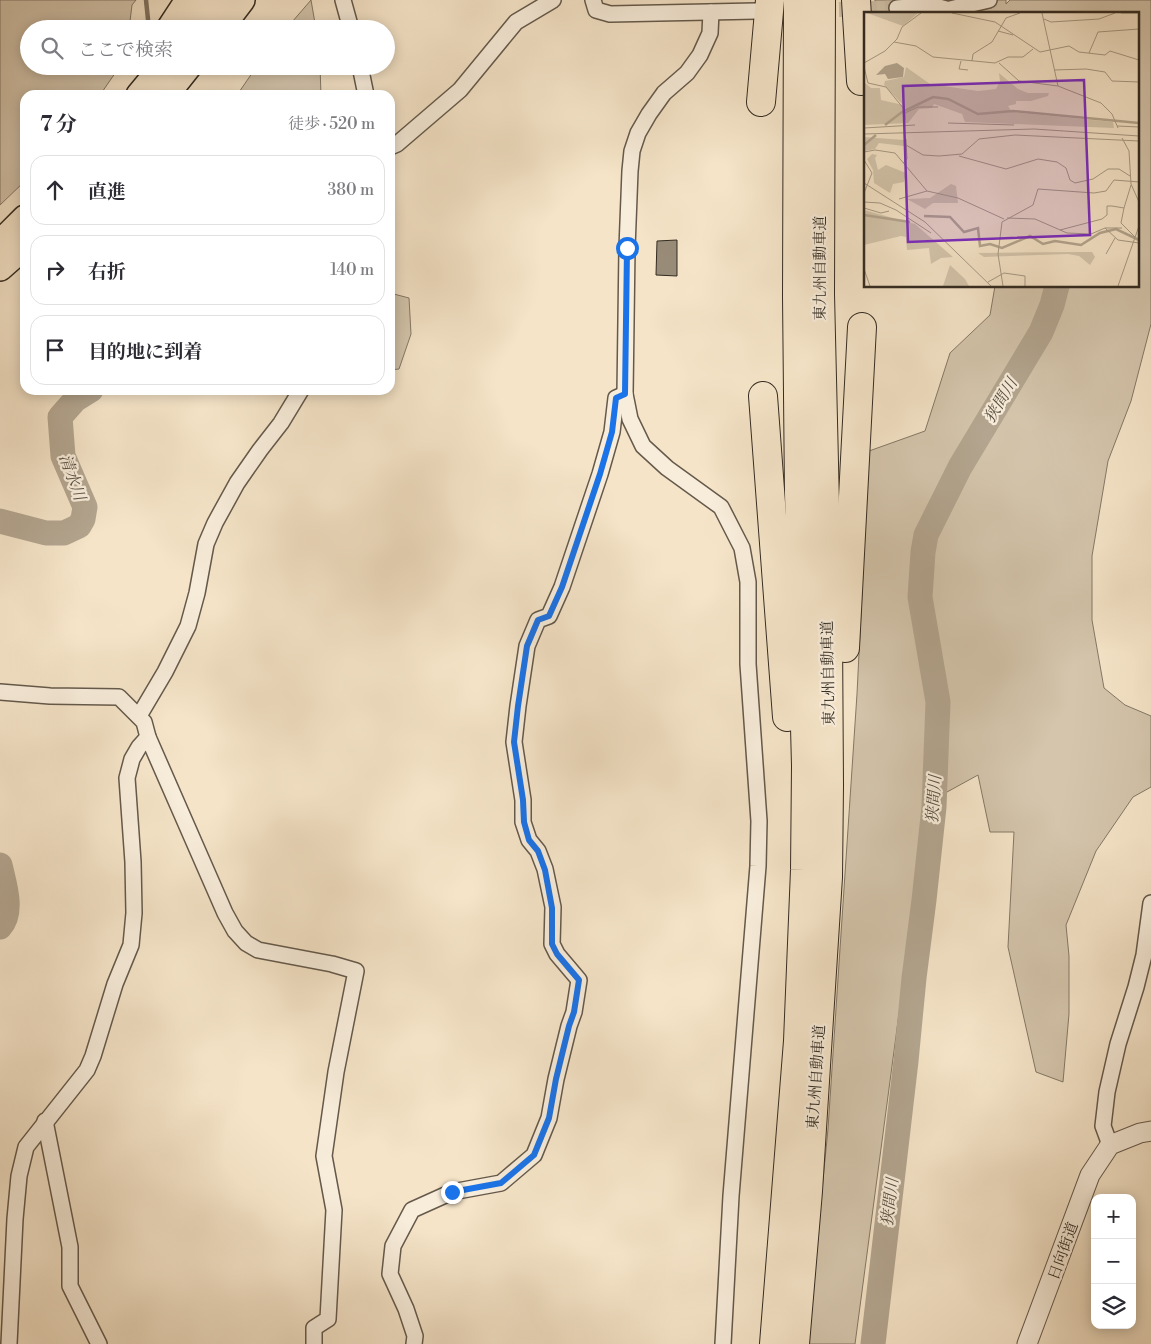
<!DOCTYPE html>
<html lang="ja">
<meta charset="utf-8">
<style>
body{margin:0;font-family:"Libre Bodoni","Noto Serif JP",serif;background:#f7f7f7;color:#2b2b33}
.controls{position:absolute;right:15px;bottom:15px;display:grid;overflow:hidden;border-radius:10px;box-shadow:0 2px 12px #0003}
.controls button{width:45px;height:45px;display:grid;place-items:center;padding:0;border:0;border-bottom:1px solid #e1e1e2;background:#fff;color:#2b2b33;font:25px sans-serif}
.stop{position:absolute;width:15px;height:15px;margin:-11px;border:4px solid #1a73e8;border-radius:50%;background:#fff}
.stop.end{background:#1a73e8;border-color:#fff;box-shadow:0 1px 5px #0008}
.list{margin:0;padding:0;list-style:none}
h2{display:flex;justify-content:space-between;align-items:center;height:65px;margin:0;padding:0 20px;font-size:21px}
h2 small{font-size:16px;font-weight:400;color:#7c7c81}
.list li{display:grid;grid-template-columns:32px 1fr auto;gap:15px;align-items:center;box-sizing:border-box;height:70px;margin:0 10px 10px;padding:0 10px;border:1px solid #e1e1e2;border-radius:15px}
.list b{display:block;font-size:19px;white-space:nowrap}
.list em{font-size:16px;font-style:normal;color:#7c7c81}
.icon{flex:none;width:28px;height:28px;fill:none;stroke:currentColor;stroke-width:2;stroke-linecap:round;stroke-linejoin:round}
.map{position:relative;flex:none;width:1151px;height:1344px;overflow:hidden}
.search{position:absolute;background:#fff;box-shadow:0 2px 12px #0003;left:20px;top:20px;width:375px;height:55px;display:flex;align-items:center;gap:12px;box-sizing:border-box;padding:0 18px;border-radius:28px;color:#7c7c81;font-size:19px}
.panel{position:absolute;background:#fff;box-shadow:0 2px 12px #0003;left:20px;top:90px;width:375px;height:305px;border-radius:15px}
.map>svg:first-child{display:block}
.green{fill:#d4c5ac;stroke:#847866}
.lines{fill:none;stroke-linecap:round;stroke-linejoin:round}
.stream{stroke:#807463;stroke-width:4.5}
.river{stroke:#b3a58f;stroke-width:25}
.building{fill:#988b78;stroke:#332b21}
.minor-tunnel{stroke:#cebfa7;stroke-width:15;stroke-dasharray:15 8;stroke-linecap:butt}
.minor-casing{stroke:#64594b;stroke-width:18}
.tertiary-casing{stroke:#64594b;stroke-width:21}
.trunk-casing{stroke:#332b21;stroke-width:28}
.motorway-casing{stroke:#332b21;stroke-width:30}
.minor{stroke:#f8eddb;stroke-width:15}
.tertiary{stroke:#f8eddb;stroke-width:19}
.trunk{stroke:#f5e4c8;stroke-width:25}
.motorway{stroke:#f5e4c8;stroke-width:28}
.route{stroke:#1a73e8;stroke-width:6}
.labels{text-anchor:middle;stroke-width:4.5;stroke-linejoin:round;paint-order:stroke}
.street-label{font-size:15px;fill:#332b21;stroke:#f8eddb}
.water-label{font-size:16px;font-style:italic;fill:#595042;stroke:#f8eddb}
.inset-river{fill:none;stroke:#b3a58f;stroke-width:2.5}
.inset-road{fill:none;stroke:#a79a85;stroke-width:1}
.view{fill:#7b2cbf;fill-opacity:0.15;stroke:#7b2cbf;stroke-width:2.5}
.inset-edge{fill:none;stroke:#332b21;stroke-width:2.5}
</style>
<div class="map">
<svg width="1151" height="1344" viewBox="0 0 1151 1344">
<rect width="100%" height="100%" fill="#f5e4c8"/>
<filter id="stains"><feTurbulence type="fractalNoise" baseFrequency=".004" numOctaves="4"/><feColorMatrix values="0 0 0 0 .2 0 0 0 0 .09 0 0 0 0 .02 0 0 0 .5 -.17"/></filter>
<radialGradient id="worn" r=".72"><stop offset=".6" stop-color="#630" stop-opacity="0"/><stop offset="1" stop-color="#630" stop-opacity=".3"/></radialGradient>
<!-- green -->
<g class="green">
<path d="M0,0H136L132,5L129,29H29V66H120L100,95H25V181L0,205Z"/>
<path d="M311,0L316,29H286Z"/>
<path d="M875,0H1006V4L1010,0H1151V324L1131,401L1108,461L1092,556V620L1104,688L1125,705L1151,716V787L1133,797L1096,851L1066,925L1069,956V1014L1063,1082L1036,1072L1008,947L1014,832H990L978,775L927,803L855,1344H807L828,1129L857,694L869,451L925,431L950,353L990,315L995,286H1137V14H875Z"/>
<path d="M257,66H320L321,95H237Z"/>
<path d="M390,293L409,298L411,334L399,369L390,370Z"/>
</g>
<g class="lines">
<!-- stream -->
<path class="stream" d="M146,0L149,29"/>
<!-- river -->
<g class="river">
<path d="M0,521L46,533H64L79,526L83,519L85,507L63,456L60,417L75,400L91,390"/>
<path d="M0,865C4,883 14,912 0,927"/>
<path d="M873,1344L906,1061L914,978L924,900L934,807L938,702L920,597L923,552L926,535L960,467L1041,332L1052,305L1057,286"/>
</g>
</g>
<!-- building -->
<path class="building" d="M677,240V276L656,275L657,241Z"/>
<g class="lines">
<!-- minor-tunnel -->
<path class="minor-tunnel" d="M816,10L897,8"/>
<!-- minor casing -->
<g class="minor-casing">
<g id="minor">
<path d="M343,0L351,29"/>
<path d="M593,0L596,10L610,14L756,11"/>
<path d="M897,8C911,7 944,2 953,14"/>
<path d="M950,9L989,0"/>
<path d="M711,12L710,33L700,55L687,73L664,93L649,114L638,133L632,151L630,171L627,248L625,394L630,419L643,446L667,468L721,507L742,548L748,582V664L759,821L758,866L731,1196L723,1344"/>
<path d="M360,66L366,95"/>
<path d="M390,147L397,144L460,90L516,22L553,0"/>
<path d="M0,692L50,696L119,697L144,722L148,737L225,913L235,931L246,943L258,950L332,964L356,971L336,1072L324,1156L334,1210L328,1319L314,1328V1344"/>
<path d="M139,716L165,672L188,626L197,593L206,544L215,523L237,483L260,450L281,423L301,390"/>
<path d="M45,1121L70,1247V1286L99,1344"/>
<path d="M1110,1145L1103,1126L1107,1092L1118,1044L1136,987L1144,955L1151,903"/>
<path d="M9,1344L15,1219L19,1176L26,1147L87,1070L93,1056L115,984L131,945L134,913L133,862L127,778L132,759L139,747L148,737"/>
<path d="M414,1344L415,1336L406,1309L390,1274L393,1246L412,1210L452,1192L501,1183L534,1155L549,1118L556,1079L569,1026L574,1012L579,980L557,954L552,944L553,907L545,869L538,851L529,840L523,822V800L514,742L518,706L527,646L538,620L549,616L562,587L600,474L612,432L616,398L625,394"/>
</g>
</g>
<!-- tertiary casing -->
<g class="tertiary-casing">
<path id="tertiary" d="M1027,1344L1090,1175L1110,1145L1140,1133L1151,1131"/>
</g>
<!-- trunk casing -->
<g class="trunk-casing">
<g id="trunk">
<path d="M169,29L188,0"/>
<path d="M193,29L216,0"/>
<path d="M220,29L242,0"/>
<path d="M139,95L163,66"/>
<path d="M166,95L189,66"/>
<path d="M0,243L25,218"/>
<path d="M0,268L25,246"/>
</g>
</g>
<!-- motorway casing -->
<g class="motorway-casing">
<g id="motorway">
<path d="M856,0L861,81"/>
<path d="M761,102L770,0"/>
<path d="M763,396L787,717"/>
<path d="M845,648L862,327"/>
<path d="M774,1344L798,1041L805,870L806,766L799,493L797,296L798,0"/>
<path d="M795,1344L808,1191L828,877L829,785L828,632L820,294L821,0"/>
</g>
</g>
<!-- minor -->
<use href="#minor" class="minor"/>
<!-- tertiary -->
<use href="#tertiary" class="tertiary"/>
<!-- trunk -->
<use href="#trunk" class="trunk"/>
<!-- motorway -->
<use href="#motorway" class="motorway"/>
</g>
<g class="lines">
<!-- route -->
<path class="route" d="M452,1192L501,1183L534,1155L549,1118L556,1079L569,1026L574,1012L579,980L557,954L552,944V908L545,870L538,851L529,840L524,822L523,800L514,742L518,706L527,646L538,620L549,616L562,587L600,474L612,432L616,398L625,394L627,248"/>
</g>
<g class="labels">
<!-- street labels -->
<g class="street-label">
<text transform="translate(820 268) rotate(-90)" y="5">東九州自動車道</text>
<text transform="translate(828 673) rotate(-91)" y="5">東九州自動車道</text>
<text transform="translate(816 1077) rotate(-86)" y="5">東九州自動車道</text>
<text transform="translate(1063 1251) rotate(-70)" y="5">日向街道</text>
</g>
<!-- water labels -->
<g class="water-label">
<text transform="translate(1000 400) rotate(-59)" y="6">狭間川</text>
<text transform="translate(73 477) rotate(70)" y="6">清水川</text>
<text transform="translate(933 799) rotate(-86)" y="6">狭間川</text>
<text transform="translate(889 1202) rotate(-83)" y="6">狭間川</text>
</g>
</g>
<!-- overview -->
<g transform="translate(864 12)">
<rect width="275" height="275" fill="#f5e4c8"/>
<path d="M3,1H54L39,14ZM42,55L66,72L114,79L132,77L136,69L135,61L154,77L164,81H185L184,84L167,89H152V92L144,94L148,100L249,110L250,116L101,110L98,102L70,92L68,96L55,97L44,111L0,113V64L1,71L7,76H16L17,88L39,93L20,73L21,69L40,65ZM0,125L40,128V134L15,131L11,137L0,139ZM8,142L13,143L11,146L14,158L22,153L42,161L40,170L29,172L26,181L10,171L9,158L3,147ZM87,172L92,174L94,191H69L61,197L43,187L66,186ZM0,198L51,212L89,245L77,246L67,252L65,236L43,238L42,225L37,224L0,233ZM215,240H228L231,245L226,253L215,244L204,242L120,245L114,241ZM86,253L101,267L105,274H79Z" fill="#d4c5ac"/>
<path d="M33,51L40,56L39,65L24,67L21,62L12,63L21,54Z" fill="#b3a58f"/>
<path class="inset-river" d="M21,113L38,100L69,85L84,87L114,102L149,99L275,111M0,133L12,123M0,203L46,210M60,204L86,205L100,220L114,216L116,234L126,232L138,236L166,224L179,232L191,229L217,233L236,221L252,217L275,228"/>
<path class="inset-road" d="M88,1L131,10L176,40L205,34L215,40L241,43L246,39L275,48M178,1L194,74L237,91L248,102L254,116M257,1H275M180,7L187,10L235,7L251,1M134,19L149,23M30,30L52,34L69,45L131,51L144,45H159L169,37M225,41L234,20L275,17M97,49L95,57L104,58M108,49L109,42L128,30L142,6L156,1M0,51L21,39L33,27L38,15L57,1M135,51L155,69L194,74M0,55L4,71L22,75L40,97M190,58L222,57L241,60L248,69L275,70M41,108V101L54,95H74M84,111L150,113M253,114L275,115M0,116L51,113M0,122L170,117L275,124M258,126L265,139L267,172L275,190M42,133L59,143L75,144L98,142L115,127L151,123L275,129M0,140L11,138L31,141L63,179M95,144L142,157L174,147L193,150L202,156L206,168L211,171L229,167L244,157H255L266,164M0,148L8,161L0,181M39,151L43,147L42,127M0,171L61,210L127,274M35,187L63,179L94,186L140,207M0,190L16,191L32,198L67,221M0,196L17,201L25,199M260,196L267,173M143,206L171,207L203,221L227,222L241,216L254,228L275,231M241,216H258M196,218L238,207L243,203V194H248L260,196L257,211L271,225M242,242L251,226M0,257L6,274M124,270L140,261L161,264V274M139,274L134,242L138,210L169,193L174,177L230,181L242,179L250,168L275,170M254,274L275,214"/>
<path class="view" d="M220,68L226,223L44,230L39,74Z"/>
<rect width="275" height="275" class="inset-edge"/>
</g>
<rect width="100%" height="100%" filter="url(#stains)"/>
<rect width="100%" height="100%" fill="url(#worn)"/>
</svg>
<div class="controls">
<button>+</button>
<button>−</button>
<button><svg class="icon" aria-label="layers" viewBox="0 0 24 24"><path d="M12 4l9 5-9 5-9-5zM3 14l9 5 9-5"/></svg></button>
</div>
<div class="stop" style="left:627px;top:248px"></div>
<div class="stop end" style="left:452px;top:1192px"></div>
<div class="search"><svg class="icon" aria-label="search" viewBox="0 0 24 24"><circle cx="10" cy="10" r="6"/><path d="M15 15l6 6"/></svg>ここで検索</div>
<section class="panel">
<h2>7 分<small>徒歩 · 520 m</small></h2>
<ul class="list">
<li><svg class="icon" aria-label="ahead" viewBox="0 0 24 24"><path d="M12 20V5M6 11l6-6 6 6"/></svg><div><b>直進</b></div><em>380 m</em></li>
<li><svg class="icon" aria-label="right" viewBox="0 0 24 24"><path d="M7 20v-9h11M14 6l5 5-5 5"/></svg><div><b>右折</b></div><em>140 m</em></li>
<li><svg class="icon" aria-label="arrive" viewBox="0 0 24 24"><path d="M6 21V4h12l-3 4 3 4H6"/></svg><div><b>目的地に到着</b></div></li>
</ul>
</section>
</div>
